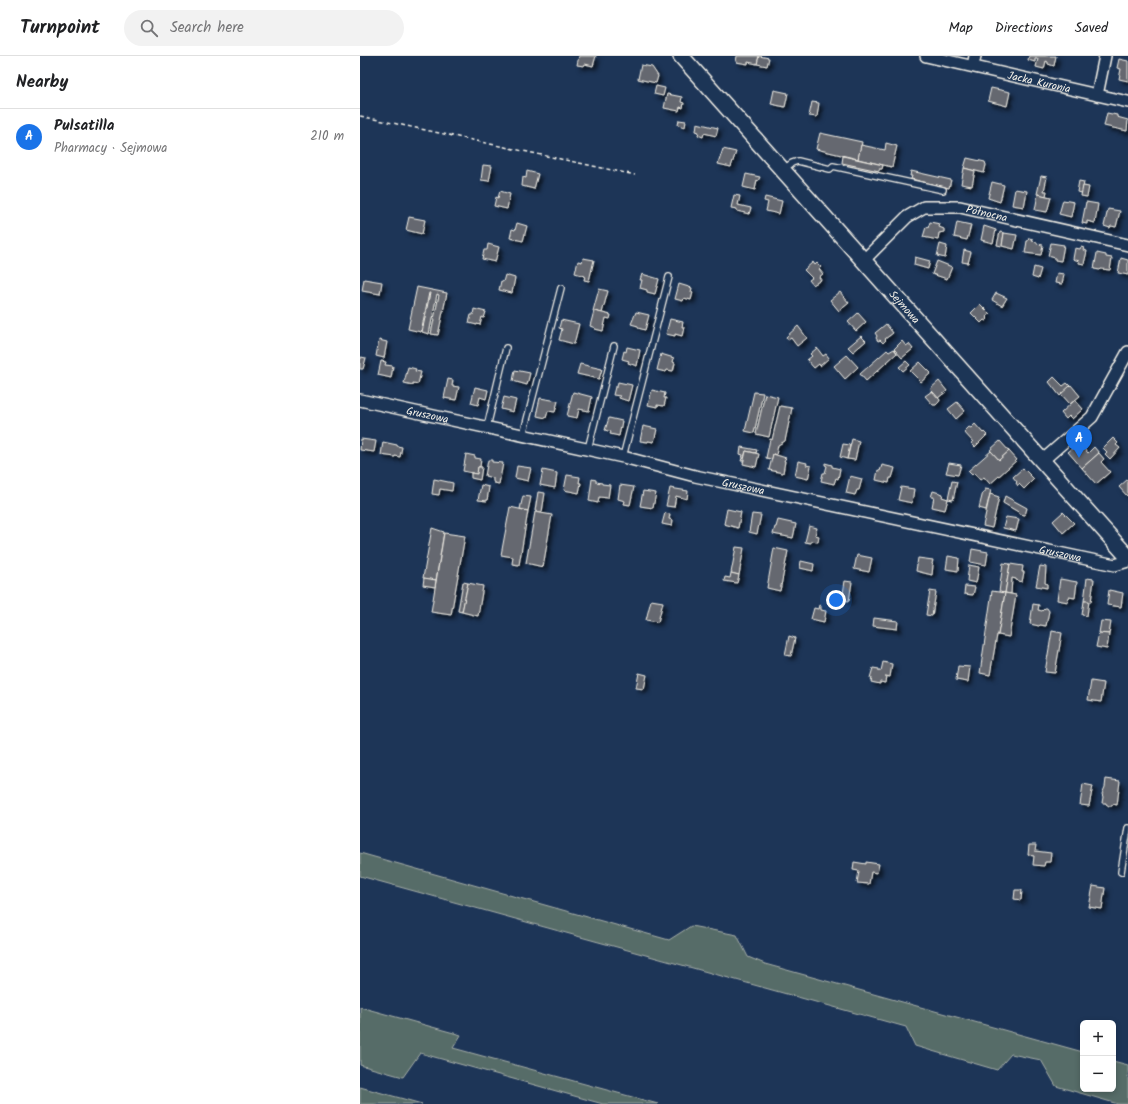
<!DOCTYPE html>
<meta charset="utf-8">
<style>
body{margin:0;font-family:Kalam,sans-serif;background:#f2f2f2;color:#202124}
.controls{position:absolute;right:12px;bottom:12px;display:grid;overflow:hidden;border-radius:6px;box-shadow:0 2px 6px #0003}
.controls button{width:36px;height:36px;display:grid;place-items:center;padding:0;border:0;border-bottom:1px solid #e0e0e0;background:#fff;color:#202124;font:20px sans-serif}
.you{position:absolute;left:476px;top:544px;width:14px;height:14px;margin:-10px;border:3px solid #fff;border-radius:50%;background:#1a73e8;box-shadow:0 0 0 6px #1a73e833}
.badge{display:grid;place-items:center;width:26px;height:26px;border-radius:50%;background:#1a73e8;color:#fff;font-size:13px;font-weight:700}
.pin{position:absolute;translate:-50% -33px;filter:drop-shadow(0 1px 2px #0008)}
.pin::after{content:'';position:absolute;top:21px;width:14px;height:12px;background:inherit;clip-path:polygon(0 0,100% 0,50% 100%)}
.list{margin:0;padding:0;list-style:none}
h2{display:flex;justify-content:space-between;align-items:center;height:52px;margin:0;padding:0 16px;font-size:17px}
h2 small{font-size:13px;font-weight:400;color:#757577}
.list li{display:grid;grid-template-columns:26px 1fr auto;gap:12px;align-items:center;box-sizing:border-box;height:56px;padding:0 16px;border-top:1px solid #e0e0e0}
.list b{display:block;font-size:15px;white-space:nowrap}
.list p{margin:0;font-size:13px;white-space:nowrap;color:#757577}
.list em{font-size:13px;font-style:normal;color:#757577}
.icon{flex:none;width:22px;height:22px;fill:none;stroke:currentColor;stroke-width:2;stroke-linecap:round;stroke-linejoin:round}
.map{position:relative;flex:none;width:768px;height:1048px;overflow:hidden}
header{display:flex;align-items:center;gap:24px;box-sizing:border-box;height:56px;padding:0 20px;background:#fff;border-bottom:1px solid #e0e0e0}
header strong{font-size:19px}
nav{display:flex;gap:22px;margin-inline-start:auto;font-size:14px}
.search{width:280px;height:36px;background:#f2f2f2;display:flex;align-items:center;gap:10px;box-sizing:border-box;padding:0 14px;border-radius:22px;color:#757577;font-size:15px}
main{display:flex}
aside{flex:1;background:#fff}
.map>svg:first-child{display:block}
.green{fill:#576c68;stroke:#a6aea8}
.building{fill:#65676f;stroke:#f4f1e8;filter:url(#shadow)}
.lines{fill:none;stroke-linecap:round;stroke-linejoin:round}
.lane-casing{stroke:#f4f1e8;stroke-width:8}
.street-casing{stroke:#f4f1e8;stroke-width:14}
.secondary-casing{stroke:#f4f1e8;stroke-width:18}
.path{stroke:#f4f1e8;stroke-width:1.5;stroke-dasharray:4 3;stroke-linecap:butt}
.lane{stroke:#1d3557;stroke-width:5.5}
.street{stroke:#1d3557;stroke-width:11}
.secondary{stroke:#1d3557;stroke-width:15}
.labels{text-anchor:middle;stroke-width:3;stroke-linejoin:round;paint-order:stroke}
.street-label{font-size:11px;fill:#f4f1e8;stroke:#1d3557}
</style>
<header>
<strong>Turnpoint</strong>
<div class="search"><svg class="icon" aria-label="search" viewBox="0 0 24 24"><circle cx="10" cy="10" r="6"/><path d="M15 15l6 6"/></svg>Search here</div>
<nav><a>Map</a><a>Directions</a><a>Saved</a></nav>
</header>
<main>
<aside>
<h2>Nearby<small></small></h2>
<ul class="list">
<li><span class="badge">A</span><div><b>Pulsatilla</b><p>Pharmacy · Sejmowa</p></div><em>210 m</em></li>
</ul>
</aside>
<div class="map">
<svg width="768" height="1048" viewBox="0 0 768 1048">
<defs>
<filter id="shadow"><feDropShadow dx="3.5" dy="3.5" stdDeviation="2" flood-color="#0009"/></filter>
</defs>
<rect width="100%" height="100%" fill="#1d3557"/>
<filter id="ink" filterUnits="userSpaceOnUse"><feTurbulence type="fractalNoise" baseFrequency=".025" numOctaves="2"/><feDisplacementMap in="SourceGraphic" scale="8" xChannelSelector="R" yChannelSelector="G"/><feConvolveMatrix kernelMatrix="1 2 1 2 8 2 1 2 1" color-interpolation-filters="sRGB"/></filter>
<g filter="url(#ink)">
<!-- green -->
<g class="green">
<path d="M0,797L309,884L331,870L377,879L388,901L405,908L723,996V1033H753V1005L768,1009V1048H758L696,1030L681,1004L651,998L637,1014L555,990L546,971L0,820Z"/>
<path d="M0,951L101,979L93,992L298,1048H243L60,997L43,1021L0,1009Z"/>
<path d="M0,1031L62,1048H0Z"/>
</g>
<!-- building -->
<g class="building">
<path d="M219,0H236L233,10L225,8L224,10L217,9Z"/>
<path d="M377,0H399L397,8L388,6V8L376,6Z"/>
<path d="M399,0L409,2L407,10L397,8Z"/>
<path d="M669,0H696L694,10L688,8V6L686,5L684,13L676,11L678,3H675V6L668,4Z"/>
<path d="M759,3L768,5V25L759,23L761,13L757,12Z"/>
<path d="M281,9L292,11L298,20L296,27L278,23Z"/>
<path d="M296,30L305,32L303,40L294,38Z"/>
<path d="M631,32L650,36L647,50L628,45Z"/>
<path d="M414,34L428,37L425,51L411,48Z"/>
<path d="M307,38L322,41L321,46L324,47L323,52L320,51L319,55L304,52Z"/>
<path d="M452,46L459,47L457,61L449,60Z"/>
<path d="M747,57L757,59V61L768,64L767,75L744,70Z"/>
<path d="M319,64L326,65L325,71L318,69Z"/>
<path d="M337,67L358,72L356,80L344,77L343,81L338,79L339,76L336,75Z"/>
<path d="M460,77L502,86L498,103L456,93Z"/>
<path d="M526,87L537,90L532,111L498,103L501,89L525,94Z"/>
<path d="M363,93L376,96L371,111L358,108Z"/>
<path d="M483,100L523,109L522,113H519V115L482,107Z"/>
<path d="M607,102L625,106L626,109L624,117L604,112Z"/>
<path d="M123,109L132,110L129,125L121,124Z"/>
<path d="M604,112L615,115L612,130L601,128Z"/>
<path d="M167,115L178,118L174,133L162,130L163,121L166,122Z"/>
<path d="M551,115L591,124L589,132L551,123L552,120H550Z"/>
<path d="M386,118L400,121L398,125L397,124L395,134L383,131Z"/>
<path d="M681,120L687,121L684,135H687L686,140L677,138Z"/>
<path d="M719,125L724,126L722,137L717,136Z"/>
<path d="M632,126L644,129L640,146L628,142Z"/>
<path d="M723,130L729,131L727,141L721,140Z"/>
<path d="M655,133L667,135L664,151L652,149Z"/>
<path d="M140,135L150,138L147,153L134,150L136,141L138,142Z"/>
<path d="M678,138L691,141L687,156L675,154Z"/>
<path d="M374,139L380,140L378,149L391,152L389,158L377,155V153L371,152Z"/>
<path d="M405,141L422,145L419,158L406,155L408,146L404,145Z"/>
<path d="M703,144L714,146L711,161L699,158Z"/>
<path d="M726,146L738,148L735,167L727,165V168L722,167Z"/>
<path d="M748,153L760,155L756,171L751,170L750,172L744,170Z"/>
<path d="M49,161L65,164L62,178L46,174Z"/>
<path d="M570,166L580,168L579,171L584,173V176L579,177L578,184L563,181L566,171L568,172Z"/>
<path d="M597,166L611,169L607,184L594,181Z"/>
<path d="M157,167L167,170L163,185L150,182L152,173L155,174Z"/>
<path d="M624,170L636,174L633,187L621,184Z"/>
<path d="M640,176L644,177L642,190L637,189Z"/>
<path d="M644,177L657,179L654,193L642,190Z"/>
<path d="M669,182L673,183L672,185L677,186V188L683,189L681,199L665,197L667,185H668Z"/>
<path d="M691,187L704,189L701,205L695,204V202L688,200Z"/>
<path d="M128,188L139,191L135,206L122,203L124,194H127Z"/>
<path d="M580,188L587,190L585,202L577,200Z"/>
<path d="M721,191L724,192L723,194L727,195L724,208L719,207V205L713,203L715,192L720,193Z"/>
<path d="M604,194L611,196L608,207L602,206Z"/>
<path d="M737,197L746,199V201L752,202L750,214L741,213L740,214L734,213Z"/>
<path d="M555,201L570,205L568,213L554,209Z"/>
<path d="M223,202L234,204L229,225L224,224L225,220L215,217L218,205L222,206Z"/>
<path d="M761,202L768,204V219L758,217Z"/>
<path d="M577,205L592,211L587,223L572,218Z"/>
<path d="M453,206L455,209L457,207L461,211L459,213L463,218L459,221L461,224L453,229L449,224L452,222L444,214Z"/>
<path d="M674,211L681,213L678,223L672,221Z"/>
<path d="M697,217L704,218L702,228L695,227Z"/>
<path d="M282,218L299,223L295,238L287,236V234L280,232L282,224H280Z"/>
<path d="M145,219L155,222L152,237L139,234L141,225L143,226Z"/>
<path d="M4,223L22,226L20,238L2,235Z"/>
<path d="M319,228L332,232L331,236H333L331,244L324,242L323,245L315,243Z"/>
<path d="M57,231L87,237L78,279L71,278L79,239L77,238L69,278L62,276L70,237H69L61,276L48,273Z"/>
<path d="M239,233L248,235L242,257L233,255Z"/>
<path d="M480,236L489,247L479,255L470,244Z"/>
<path d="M636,237L647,242L642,250L632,244Z"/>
<path d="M620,248L630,258L626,261L628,263L626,265L624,264L621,267L611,257Z"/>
<path d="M114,253L126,256L124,262L122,261L120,269L117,268V269L109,267L111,259H113Z"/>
<path d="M234,255L251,259L250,263L246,262L243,275L235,273V272L230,270Z"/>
<path d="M276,256L289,259L285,274L278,272V270L271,268Z"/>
<path d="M498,257L506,266L496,275L488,266Z"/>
<path d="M310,263L323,266L322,271H324L322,280L315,278V280L306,278Z"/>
<path d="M201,264L219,268L214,288L199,284L202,273L199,272Z"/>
<path d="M526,268L533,277L525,283L526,284L523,287L520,284L518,285L516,282L517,280L515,277Z"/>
<path d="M438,270L447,282L437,290L431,282L428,284L426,281Z"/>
<path d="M501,280L506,285L493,296L488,291Z"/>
<path d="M19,284L27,286L24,302L16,300Z"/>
<path d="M542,285L546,290L549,288L553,293L542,302L534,293Z"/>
<path d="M267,291L280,294L277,310L268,307L269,305L262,303L264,295L266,296Z"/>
<path d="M457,292L463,300L466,298L469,302L460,310L459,308L454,312L447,304L452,300L450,298Z"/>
<path d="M534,293L537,297L506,325L500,318L527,294L529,296Z"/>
<path d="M301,298L314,302L313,306L315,307L313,315L307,314L306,316L297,314Z"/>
<path d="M487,299L498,311L485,323L474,310Z"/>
<path d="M1,301L6,302L3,313H0V303H1Z"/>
<path d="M21,305L26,306L25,309L33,310L31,322L18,319Z"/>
<path d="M546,305L550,309L543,315L539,311Z"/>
<path d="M560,306L571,317L561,326L550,315Z"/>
<path d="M220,308L242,313L239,323L217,318Z"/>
<path d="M48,311L56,313L55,315L61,316L58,328L53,327V329L44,327Z"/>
<path d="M155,314L170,317L167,329L153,325Z"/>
<path d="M694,321L703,330L707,327L710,330L700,340L689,326Z"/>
<path d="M88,323L93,324L92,330L99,331L96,344L84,342Z"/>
<path d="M579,325L587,335L578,342L570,333Z"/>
<path d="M258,326L272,329L268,345L259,342L260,340L253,339L255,331H257Z"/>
<path d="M711,329L720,340L710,348L701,338Z"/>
<path d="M115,331L128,334L126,343L120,341L118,349L111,347Z"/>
<path d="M292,334L305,337L304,342H306L304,350L297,349V351L288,349Z"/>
<path d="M572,335L580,344L579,346L576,349H573L565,340Z"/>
<path d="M213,336L232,341L229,355L219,353L217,362L207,360Z"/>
<path d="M394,336L403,337L394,377L385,375Z"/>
<path d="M405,338L418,341L409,381L396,378Z"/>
<path d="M144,341L156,344L153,356L141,353Z"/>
<path d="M180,342L198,345L195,356L188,355L186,362L177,360L178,355H177Z"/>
<path d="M715,344L723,353L712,363L709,360L706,363L701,357Z"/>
<path d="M597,346L605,355L596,363L588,353Z"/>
<path d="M420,350L432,352L425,385L418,389L416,399L413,398L412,403L406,402L410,383L412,384Z"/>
<path d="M249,362L262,365L259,380L250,378L251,376L245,374Z"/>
<path d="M615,368L623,377L624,376L627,379L615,391L611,387L613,386L604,376L609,371L611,372Z"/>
<path d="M283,370L297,373L294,386L288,385V386L280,385Z"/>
<path d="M753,382L758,387L756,389L760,392L750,403L745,398L747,396L743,392Z"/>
<path d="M1,383L16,385L14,396L0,394Z"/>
<path d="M492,383L499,385L495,404L487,403Z"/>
<path d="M640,385L649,395L639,404L630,394Z"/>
<path d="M23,386L37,389V390L42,391L40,401L35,400V401L21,399Z"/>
<path d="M719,387L728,397L734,391L739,397L722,412L708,396Z"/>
<path d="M483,388L490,389L487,403L480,401Z"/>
<path d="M381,391L397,394L396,397L386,395L383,405H381L383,399L380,398Z"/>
<path d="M386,395L399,398L396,411L383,408Z"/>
<path d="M631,395L639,404L649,395L657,404L630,428L624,421L620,424L614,417L612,419L608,415Z"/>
<path d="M739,397L744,403L741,406L750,416L736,428L722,412Z"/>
<path d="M106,398L115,400V402L121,403L120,411H118L117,418L103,415Z"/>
<path d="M413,398L426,402L425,403L424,405H425L423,417L409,414Z"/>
<path d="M128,404H132V406L143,407L139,428L134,427L133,425V422L125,420Z"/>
<path d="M438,405L447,407L446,409L451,410L448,423L435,420Z"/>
<path d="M465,407L472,409V411L480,413L478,423L476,422L474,428L461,425L463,417H465L467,410L465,409Z"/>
<path d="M589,407L601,409L598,419L586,417Z"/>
<path d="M522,409L535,412L532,422H530L529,427L516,424L518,414L520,415Z"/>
<path d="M157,410L171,412L168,425L155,422Z"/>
<path d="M118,411H122L120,424L111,422V417L117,418Z"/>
<path d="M663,412L674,423L664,433L659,428L658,430L656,427L657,426L653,421Z"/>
<path d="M183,414L197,417L195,432L180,429Z"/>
<path d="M207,419L220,421L219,427H221L219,437L204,434Z"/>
<path d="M490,420L502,423L499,434H497L495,439L486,437Z"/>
<path d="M74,423L93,427L92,435L80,433L79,439L72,438Z"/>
<path d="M232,423L236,424V426L242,427V428L250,429L248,442L239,441L238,447L229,445Z"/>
<path d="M768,423V439L767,440L759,431Z"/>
<path d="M592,425L597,426L593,444L588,443Z"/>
<path d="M121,429L129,431L127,445L118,444Z"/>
<path d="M260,429L274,431L270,449L264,448L265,445L258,443Z"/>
<path d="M541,431L554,433L552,447L538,444Z"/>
<path d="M310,432L328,435L327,443L316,440L314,451L306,450Z"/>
<path d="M625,433L631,434L626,454L619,452L623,436H625Z"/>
<path d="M283,435L296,437L293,452L280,450Z"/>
<path d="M573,435L583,438L582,441L588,443L585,454L572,451L574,441H571Z"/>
<path d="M178,436L185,437L182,456L175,455Z"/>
<path d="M630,438L639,441L632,472L623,470Z"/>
<path d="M163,440L171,441L168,455L160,453Z"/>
<path d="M645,440L667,452L665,459L660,458V457L643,447Z"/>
<path d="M150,451L168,455L159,509L152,508L153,501L141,499Z"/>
<path d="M367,453L381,456L378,472L364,468Z"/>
<path d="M175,456L192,459L183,511L166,507Z"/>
<path d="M703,456L714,467L703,477L693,465Z"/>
<path d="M305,457L310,458L309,463L313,464L312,470L302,468Z"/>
<path d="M392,458L401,459L397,478L389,476Z"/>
<path d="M646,461L659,463L656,475L643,472Z"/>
<path d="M418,464L436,468L433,482L413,478L415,471H416Z"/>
<path d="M449,470L457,472L455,479L459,480L458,486L451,485V487L445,486Z"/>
<path d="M72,472L84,476L76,524L63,522Z"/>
<path d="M84,477L105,480L91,559L71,556Z"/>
<path d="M376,491L384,492L379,519L371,517Z"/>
<path d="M414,492L428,495L420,535L407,532Z"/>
<path d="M612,493L628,496L626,509L610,506Z"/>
<path d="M497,499L512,502L509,516L494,513Z"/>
<path d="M588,500L599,502L598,515L586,513Z"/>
<path d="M558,502L573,504L572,508L573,509L572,519L556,515Z"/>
<path d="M441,505L454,508L453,515L440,512Z"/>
<path d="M643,507L650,508L645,537L639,536Z"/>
<path d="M650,508L663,510L662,516H664L662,526L656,524V523L652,522L651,538L645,537Z"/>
<path d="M609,509L619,511L616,527L607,525Z"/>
<path d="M680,510L686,511L685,527L687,528V532L676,530Z"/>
<path d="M371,517L379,519L377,527L364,525L365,521L370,522Z"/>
<path d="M64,522L76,524L75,531L63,529Z"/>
<path d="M727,522L734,523L731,546L724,545Z"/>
<path d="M700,523L717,526L715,542L709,541L708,546L697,544Z"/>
<path d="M485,525L492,526L489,545L482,544Z"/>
<path d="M103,526L108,527L102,556L98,555Z"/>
<path d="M108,527L123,530L118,560L102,556Z"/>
<path d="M605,530L615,531L613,539L604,538Z"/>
<path d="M749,534L763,537L761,551L747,549Z"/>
<path d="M570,535L576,536L572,560L566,559Z"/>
<path d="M632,535L645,537L638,579H637L630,619L620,617Z"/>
<path d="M645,537L656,539L649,581L638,579Z"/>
<path d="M291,544L303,546L298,566L286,564Z"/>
<path d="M724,545H729L727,560L722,559Z"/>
<path d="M673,548L679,549L678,554L682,555L685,552H687L689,555L686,570L680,569L679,570L670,568Z"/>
<path d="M459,549L461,550V554L466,555L464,566L451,563L454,552L458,553Z"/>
<path d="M514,562L538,565L537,573L513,570Z"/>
<path d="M741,565L751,566L749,578L739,577Z"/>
<path d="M692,575L702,577L695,617L685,616Z"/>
<path d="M739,577L749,578L747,593L736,591Z"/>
<path d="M429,580L435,582L431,600L425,599Z"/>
<path d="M523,606L532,608L530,621L526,620L525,627L520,626V628L511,626L512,622H510L513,612L519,613V615H521Z"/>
<path d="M598,610L610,611L608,626L596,624Z"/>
<path d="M279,617L287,619L284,633L276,632Z"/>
<path d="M731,625L744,627L741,646L728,644Z"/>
<path d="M746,723L760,725L757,749L753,748L752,750H749L746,748V747H742L743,741L742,738L745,731Z"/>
<path d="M723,728L733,730L729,750L720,749Z"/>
<path d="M669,789H676L675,795L691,797L690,806H685L684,810L673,809L674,800L668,799Z"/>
<path d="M494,806L506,808V806L519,808L517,817L511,816L509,828L497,827L499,815L493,814Z"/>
<path d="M733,830L745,832L742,853L729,851Z"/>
<path d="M655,834H662L661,844L654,843Z"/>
</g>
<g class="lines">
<!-- lane casing -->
<g class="lane-casing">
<g id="lane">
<path d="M424,113L432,107L438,105L470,113L473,110L583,134"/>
<path d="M127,371L146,292"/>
<path d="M163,379L201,232"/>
<path d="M228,393L254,290"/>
<path d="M263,401L309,221"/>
<path d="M761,816L768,772"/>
</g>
</g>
<!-- street casing -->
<g class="street-casing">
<g id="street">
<path id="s1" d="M566,0L768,46"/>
<path d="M613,10L615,0"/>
<path d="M737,39L745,0"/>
<path id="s2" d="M504,204L547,161L564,151H600L768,189"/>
<path id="s3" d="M0,344L263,401L335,420L755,509L768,505"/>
<path d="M682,405L732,361L768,296"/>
</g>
</g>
<!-- secondary casing -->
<g class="secondary-casing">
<g id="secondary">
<path id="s4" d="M321,0L768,501"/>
</g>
</g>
<!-- path -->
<path class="path" d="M0,60L275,119"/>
<!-- lane -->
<use href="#lane" class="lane"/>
<!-- street -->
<use href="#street" class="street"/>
<!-- secondary -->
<use href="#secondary" class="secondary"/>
</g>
</g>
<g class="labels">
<!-- street labels -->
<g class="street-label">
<text dy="4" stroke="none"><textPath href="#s1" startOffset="116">Jacka Kuronia</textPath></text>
<text dy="4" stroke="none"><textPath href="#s2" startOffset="144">Północna</textPath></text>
<text dy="4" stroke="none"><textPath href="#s4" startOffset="336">Sejmowa</textPath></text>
<text dy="4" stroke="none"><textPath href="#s3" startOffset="69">Gruszowa</textPath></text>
<text dy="4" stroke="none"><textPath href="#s3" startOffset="393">Gruszowa</textPath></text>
<text dy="4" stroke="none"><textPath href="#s3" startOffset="717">Gruszowa</textPath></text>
</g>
</g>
</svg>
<div class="controls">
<button>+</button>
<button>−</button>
</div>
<div class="you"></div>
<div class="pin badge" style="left:719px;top:402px">A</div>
</div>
</main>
